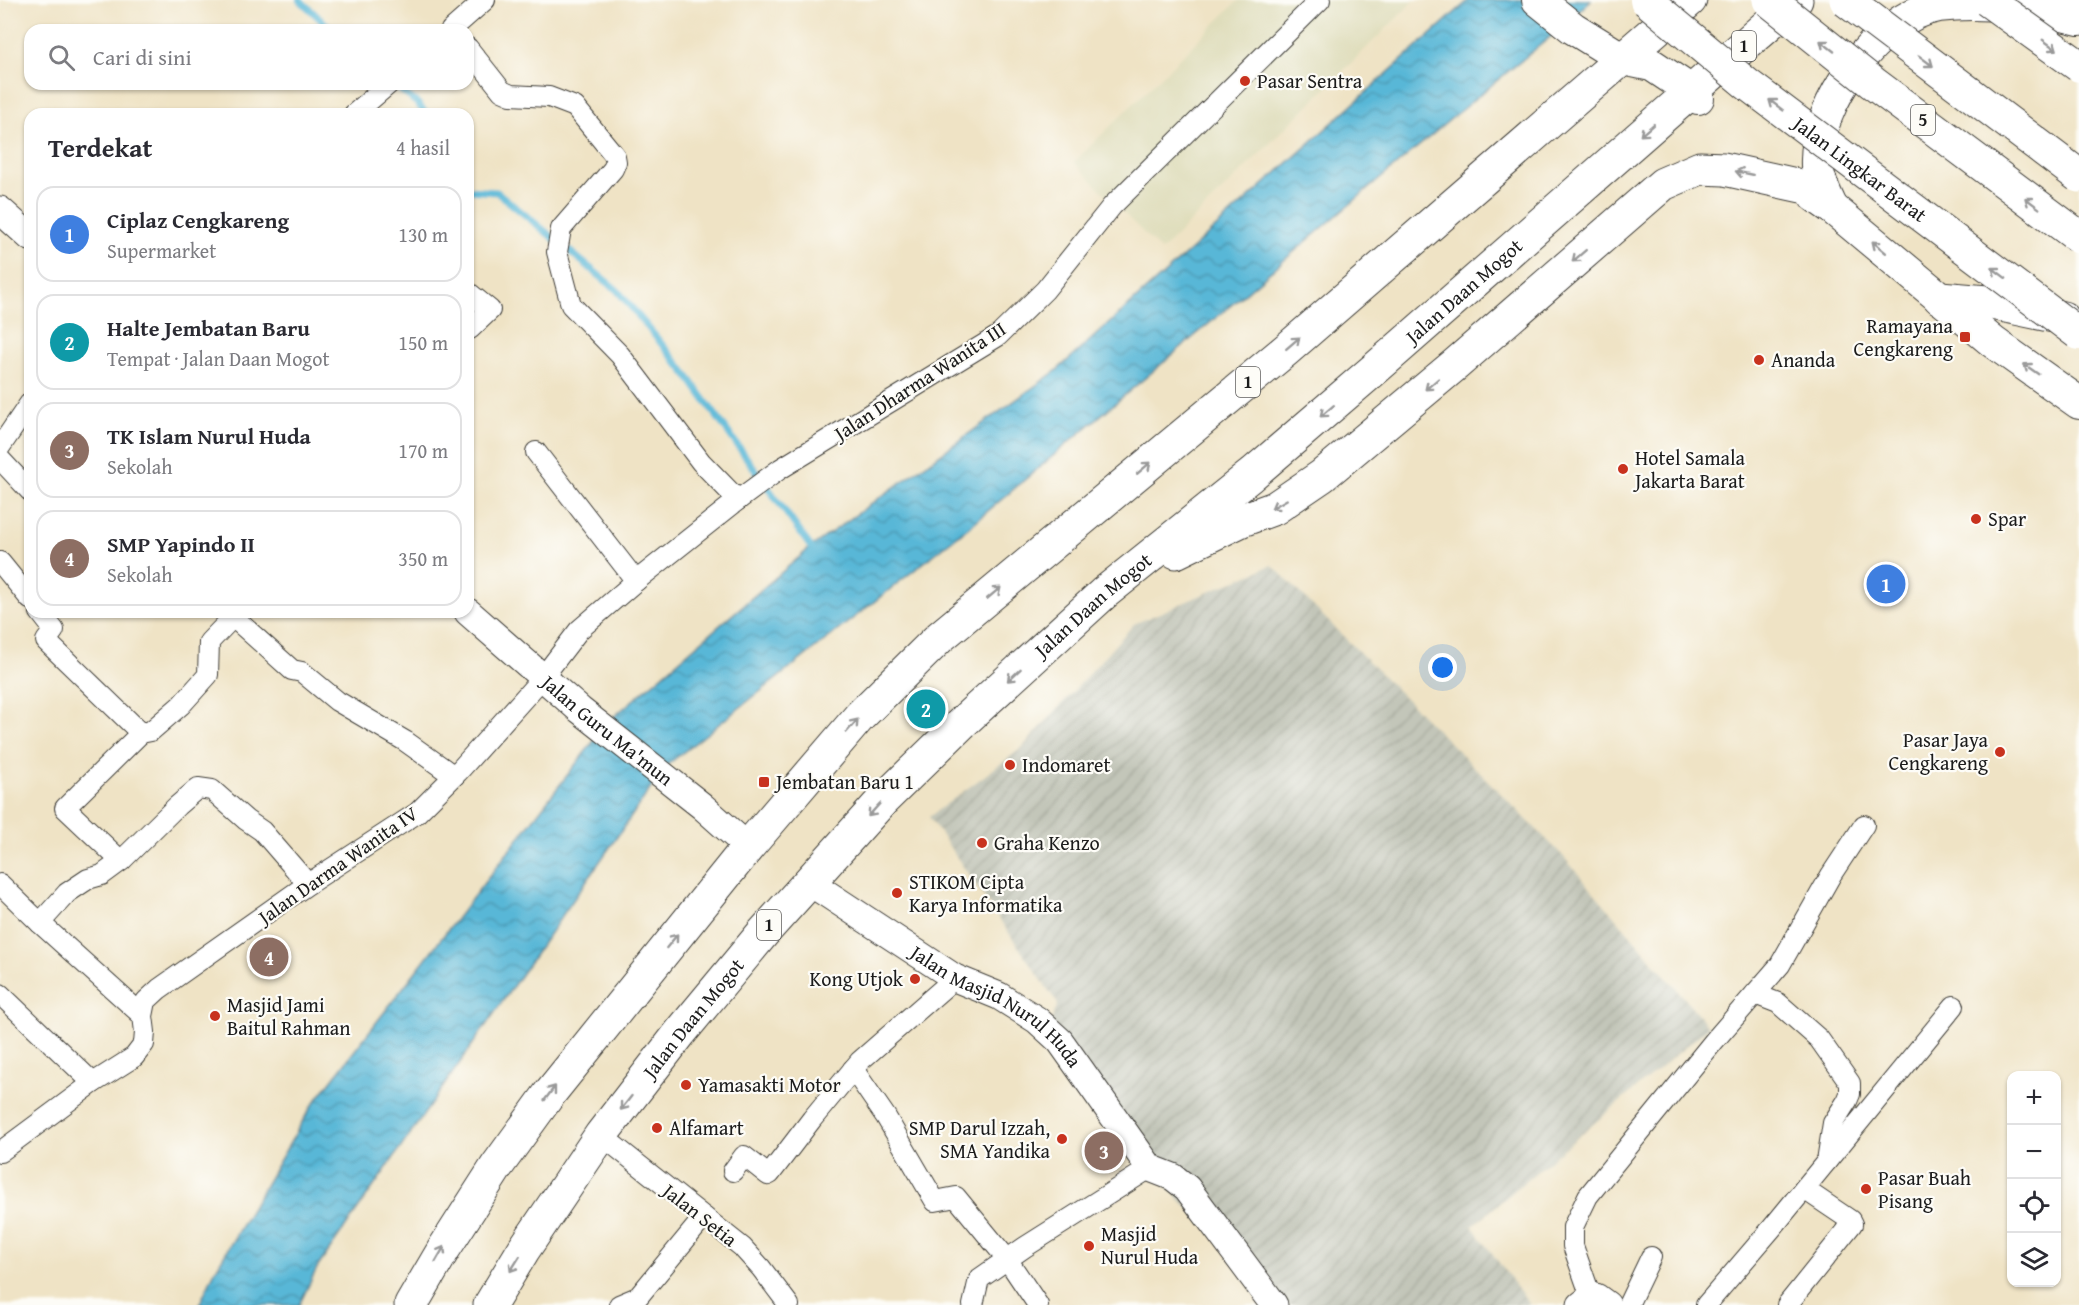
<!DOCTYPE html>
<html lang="id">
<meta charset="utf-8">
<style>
body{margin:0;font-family:"Gentium Book Plus",serif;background:#f7f7f7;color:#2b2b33}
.controls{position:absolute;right:18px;bottom:18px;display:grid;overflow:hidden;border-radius:12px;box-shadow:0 2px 4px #0004}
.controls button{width:54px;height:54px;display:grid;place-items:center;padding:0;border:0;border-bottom:2px solid #e1e1e2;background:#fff;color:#2b2b33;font:30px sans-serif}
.you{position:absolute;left:1443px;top:668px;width:21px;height:21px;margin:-15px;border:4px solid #fff;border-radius:50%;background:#1a73e8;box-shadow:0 0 0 9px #1a73e833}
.badge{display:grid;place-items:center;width:39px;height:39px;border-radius:50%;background:#c8321e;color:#fff;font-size:20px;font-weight:700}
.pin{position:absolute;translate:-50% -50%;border:3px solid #fff;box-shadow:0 2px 6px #0006}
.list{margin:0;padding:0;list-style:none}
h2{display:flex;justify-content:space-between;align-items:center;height:78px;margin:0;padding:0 24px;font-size:26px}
h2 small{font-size:20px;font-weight:400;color:#7c7c81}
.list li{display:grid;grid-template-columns:39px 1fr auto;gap:18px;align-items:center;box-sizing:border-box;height:96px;margin:0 12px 12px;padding:0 12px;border:2px solid #e1e1e2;border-radius:18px}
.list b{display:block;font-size:22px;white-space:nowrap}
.list p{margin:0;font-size:20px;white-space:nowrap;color:#7c7c81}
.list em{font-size:20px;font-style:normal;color:#7c7c81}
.icon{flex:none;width:33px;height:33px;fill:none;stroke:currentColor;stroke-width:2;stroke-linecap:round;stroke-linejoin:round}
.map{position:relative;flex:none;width:2079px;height:1305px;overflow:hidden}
.search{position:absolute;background:#fff;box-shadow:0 2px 4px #0004;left:24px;top:24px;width:450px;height:66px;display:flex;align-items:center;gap:15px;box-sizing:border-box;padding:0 21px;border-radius:18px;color:#7c7c81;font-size:22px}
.panel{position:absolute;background:#fff;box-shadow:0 2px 4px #0004;left:24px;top:108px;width:450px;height:510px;border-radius:18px}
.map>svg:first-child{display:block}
.built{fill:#dfddbb}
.industrial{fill:url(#industrial-furrows)}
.water{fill:url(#water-waves);stroke:#3a6a7a;stroke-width:1.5}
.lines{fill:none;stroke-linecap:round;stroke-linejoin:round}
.stream{stroke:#59b7d7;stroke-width:7}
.street-casing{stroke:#3c3a35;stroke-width:22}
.secondary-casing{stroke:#3c3a35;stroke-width:29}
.primary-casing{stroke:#3c3a35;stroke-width:34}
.highway-casing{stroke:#3c3a35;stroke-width:35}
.street{stroke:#fff;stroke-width:20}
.secondary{stroke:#fff;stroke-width:27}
.primary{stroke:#fff;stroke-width:32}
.highway{stroke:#fff;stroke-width:33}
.primary-bridge-casing{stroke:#3c3a35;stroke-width:34;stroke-linecap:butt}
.highway-bridge-casing{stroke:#3c3a35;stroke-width:35;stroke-linecap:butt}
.primary-bridge{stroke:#fff;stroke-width:32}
.highway-bridge{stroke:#fff;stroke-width:33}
.oneway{stroke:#999}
.poi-dot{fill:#c8321e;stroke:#fdfcf7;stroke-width:2}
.labels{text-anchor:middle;stroke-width:4.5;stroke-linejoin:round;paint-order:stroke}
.shield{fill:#fdfcf7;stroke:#605f5e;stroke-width:1.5}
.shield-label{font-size:18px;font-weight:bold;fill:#1c1c1c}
.poi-label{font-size:20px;fill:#1c1c1c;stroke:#fdfcf7;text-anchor:start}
.street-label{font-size:20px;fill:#1c1c1c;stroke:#fdfcf7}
</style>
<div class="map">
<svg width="2079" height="1305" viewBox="0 0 2079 1305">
<defs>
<pattern id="industrial-furrows" width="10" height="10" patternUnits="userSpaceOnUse" patternTransform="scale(1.5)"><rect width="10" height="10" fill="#c3c6b9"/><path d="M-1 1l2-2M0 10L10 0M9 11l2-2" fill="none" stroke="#a7aa9e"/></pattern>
<pattern id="water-waves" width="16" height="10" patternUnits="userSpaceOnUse" patternTransform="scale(1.5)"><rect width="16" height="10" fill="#59b7d7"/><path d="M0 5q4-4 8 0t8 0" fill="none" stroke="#4994ae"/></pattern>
</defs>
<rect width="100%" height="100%" fill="#fdfcf7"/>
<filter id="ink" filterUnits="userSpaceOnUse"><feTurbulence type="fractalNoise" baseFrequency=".0167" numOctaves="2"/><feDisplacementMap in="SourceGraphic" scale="12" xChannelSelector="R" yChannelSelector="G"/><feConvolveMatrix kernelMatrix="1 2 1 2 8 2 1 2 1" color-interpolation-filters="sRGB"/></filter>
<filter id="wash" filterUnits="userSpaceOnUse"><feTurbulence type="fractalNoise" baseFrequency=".008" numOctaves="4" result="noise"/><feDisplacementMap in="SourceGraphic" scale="24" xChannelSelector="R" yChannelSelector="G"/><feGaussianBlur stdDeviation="1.35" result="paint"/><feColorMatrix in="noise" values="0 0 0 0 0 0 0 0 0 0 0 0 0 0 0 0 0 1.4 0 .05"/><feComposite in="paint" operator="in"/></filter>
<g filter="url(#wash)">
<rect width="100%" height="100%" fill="#efe3c5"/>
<!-- built -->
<path class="built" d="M1239,0H1415L1161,251L1074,162Z"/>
<!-- industrial -->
<path class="industrial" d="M1272,565L1562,855L1709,1027L1472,1226L1530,1305H1285L1164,1184L1051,1021L1058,1004L929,817L1022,748L1134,624Z"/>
<!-- water -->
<path class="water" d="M1469,0H1591L1560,29L1472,101L969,527L667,765L317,1268L299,1305H199L216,1269L311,1107L610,720L811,547L1056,371Z"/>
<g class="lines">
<!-- stream -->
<g class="stream">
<path d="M300,0L332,30"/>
<path d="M393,84L417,103L426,114"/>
<path d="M468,190L497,192L617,290L684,371L815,553"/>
</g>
</g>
</g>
<g filter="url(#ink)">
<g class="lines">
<!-- street casing -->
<g class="street-casing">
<g id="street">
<path d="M451,30L485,0"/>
<path d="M468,48L502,91L511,95L549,97L575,107L615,156L616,162L613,169L561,229L557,252L571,305L620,355L701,462L738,500"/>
<path d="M354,114L389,84"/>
<path d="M468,292L490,310L470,329L468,328"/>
<path d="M0,447L30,403"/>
<path d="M536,452L636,581"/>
<path d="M0,459L30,491"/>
<path d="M0,562L30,599"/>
<path d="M40,612L54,630L46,641L141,733L151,731L181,705L208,675L209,642L233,617"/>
<path d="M237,612L233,617L292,670L302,672L337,701L405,741L454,776"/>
<path d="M141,733L65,808L121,861L177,806L198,788L212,790L246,820L262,831L308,884"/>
<path d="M0,884L40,923L143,1016"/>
<path d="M40,923L67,893L88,879L102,875L121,861"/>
<path d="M0,994L93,1083"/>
<path d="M1755,994L1778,1003L1819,1039L1850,1083V1094L1847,1101L1833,1123L1827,1161"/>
<path d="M853,1069L886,1117L935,1201L956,1197L1007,1259L1038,1305"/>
<path d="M601,1135L742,1247L761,1268L789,1305"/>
<path d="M0,1152L93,1083L134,1057L144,1044L145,1032L143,1016L146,1001L159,989L308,884L417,813L458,772L543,677L579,630L636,581L738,500L780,469L998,336L1045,290L1112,206L1320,0"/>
<path d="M733,1171L744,1156L768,1175L770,1174L812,1119L860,1061L955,978"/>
<path d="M1591,1297L1573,1246V1227L1588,1196L1714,1041L1780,965L1831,875L1864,825"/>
<path d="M619,1305L638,1297L704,1217"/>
<path d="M973,1305L979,1279L1025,1247L1150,1168"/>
<path d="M1628,1305L1651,1257"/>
<path d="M1706,1305L1772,1228L1954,1006"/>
<path d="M1787,1305L1852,1224L1850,1220L1804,1189"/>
</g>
</g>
<!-- secondary casing -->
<g class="secondary-casing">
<g id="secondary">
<path d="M0,210L30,237"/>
<path id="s1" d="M468,612L580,710L702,806L748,847"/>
<path id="s2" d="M809,882L955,978L999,996L1037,1020L1060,1041L1150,1168L1173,1177L1187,1188L1274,1305"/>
<path d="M1581,1305L1591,1297H1596L1607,1305"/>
</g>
</g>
<!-- primary casing -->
<g class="primary-casing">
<g id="primary">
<path d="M1538,0L1573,28L1623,59L1652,65L1691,91L1698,98"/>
<path d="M1815,196L1832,208L1993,342L2079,403"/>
<path d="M1832,208C1826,195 1818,180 1817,165C1814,105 1878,16 1939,6C1985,0 2035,8 2079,19"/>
</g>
</g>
<!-- highway casing -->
<g class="highway-casing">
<g id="highway">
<path d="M2066,0L2079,16"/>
<path d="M1940,298L1987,302L2063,318"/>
<path d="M1176,552L1242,520L1275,508L1322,476L1456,364L1663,184L1700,168L1724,169L1801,186"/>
<path d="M411,1305L445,1247L497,1166L550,1093L748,847L860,716L940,637L1286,350L1690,0"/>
<path id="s3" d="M490,1305L524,1249L601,1135L680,1033L763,933L882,801L965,720L1104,593L1250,476L1376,368L1796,0"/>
</g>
</g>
<!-- street -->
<use href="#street" class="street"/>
<!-- secondary -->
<use href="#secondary" class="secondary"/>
<!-- primary -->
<use href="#primary" class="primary"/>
<!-- highway -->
<use href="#highway" class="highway"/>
<!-- primary-bridge casing -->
<g class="primary-bridge-casing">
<g id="primary-bridge">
<path id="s4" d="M1646,0L1747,84L2079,334"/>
<path d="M1987,0L2079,66"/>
</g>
</g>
<!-- highway-bridge casing -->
<g class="highway-bridge-casing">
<g id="highway-bridge">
<path d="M1769,0L1873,83L2079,237"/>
<path d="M1846,0L2079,176"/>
</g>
</g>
<!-- primary-bridge -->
<use href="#primary-bridge" class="primary-bridge"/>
<!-- highway-bridge -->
<use href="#highway-bridge" class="highway-bridge"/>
</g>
<!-- one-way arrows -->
<defs><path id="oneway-shaft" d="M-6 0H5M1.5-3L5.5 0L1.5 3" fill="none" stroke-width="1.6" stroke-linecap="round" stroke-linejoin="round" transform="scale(1.5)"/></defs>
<g class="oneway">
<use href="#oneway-shaft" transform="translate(2050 45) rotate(36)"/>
<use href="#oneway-shaft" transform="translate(1827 46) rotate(-142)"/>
<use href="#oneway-shaft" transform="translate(1926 61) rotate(37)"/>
<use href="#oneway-shaft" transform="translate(1776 105) rotate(-143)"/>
<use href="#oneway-shaft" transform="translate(1647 130) rotate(139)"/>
<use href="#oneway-shaft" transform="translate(1744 173) rotate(-168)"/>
<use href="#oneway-shaft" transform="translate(2032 203) rotate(-143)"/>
<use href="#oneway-shaft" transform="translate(1879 247) rotate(-140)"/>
<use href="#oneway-shaft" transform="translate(1579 256) rotate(139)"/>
<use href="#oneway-shaft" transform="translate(1999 273) rotate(-143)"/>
<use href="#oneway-shaft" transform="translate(1293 343) rotate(-41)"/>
<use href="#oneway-shaft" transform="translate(2031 369) rotate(-145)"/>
<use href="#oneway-shaft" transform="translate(1432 384) rotate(140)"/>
<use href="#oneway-shaft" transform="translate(1327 411) rotate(140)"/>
<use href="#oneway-shaft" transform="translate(1144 468) rotate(-40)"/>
<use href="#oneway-shaft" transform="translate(1279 504) rotate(150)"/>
<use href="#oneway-shaft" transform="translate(994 593) rotate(-40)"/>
<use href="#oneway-shaft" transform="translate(1014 675) rotate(137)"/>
<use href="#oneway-shaft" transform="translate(852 726) rotate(-49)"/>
<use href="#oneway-shaft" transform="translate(874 810) rotate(132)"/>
<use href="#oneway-shaft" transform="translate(672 941) rotate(-51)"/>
<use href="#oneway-shaft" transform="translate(550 1093) rotate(-53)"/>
<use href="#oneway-shaft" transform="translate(626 1103) rotate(128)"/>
<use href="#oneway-shaft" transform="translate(440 1254) rotate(-60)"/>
<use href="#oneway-shaft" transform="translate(515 1264) rotate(122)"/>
</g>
</g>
<!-- markers -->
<g class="poi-dot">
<circle cx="1245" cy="81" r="6"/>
<rect x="1959" y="331" width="12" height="12" rx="3"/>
<circle cx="1759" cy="360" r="6"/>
<circle cx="1623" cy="469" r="6"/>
<circle cx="1976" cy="519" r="6"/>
<circle cx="2000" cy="752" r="6"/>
<circle cx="1010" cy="765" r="6"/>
<rect x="758" y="776" width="12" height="12" rx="3"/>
<circle cx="982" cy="843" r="6"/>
<circle cx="897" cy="893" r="6"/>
<circle cx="915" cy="979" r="6"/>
<circle cx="215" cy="1016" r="6"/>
<circle cx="686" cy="1085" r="6"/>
<circle cx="657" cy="1128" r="6"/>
<circle cx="1062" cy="1139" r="6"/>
<circle cx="1866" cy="1189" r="6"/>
<circle cx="1089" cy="1246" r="6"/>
</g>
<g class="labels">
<!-- shield labels -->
<g class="shield">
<rect x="1732" y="31" width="24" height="30" rx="4.5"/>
<rect x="1911" y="105" width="24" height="30" rx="4.5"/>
<rect x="1236" y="367" width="24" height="30" rx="4.5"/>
<rect x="757" y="910" width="24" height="30" rx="4.5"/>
</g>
<g class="shield-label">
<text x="1744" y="52">1</text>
<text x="1923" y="126">5</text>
<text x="1248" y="388">1</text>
<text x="769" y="931">1</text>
</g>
<!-- poi labels -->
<g class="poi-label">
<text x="1257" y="88">Pasar Sentra</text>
<text x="1953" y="333" text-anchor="end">Ramayana<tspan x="1953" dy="23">Cengkareng</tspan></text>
<text x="1771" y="367">Ananda</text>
<text x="1635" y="465">Hotel Samala<tspan x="1635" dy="23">Jakarta Barat</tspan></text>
<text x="1988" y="526">Spar</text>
<text x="1988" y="747" text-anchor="end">Pasar Jaya<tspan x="1988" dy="23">Cengkareng</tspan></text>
<text x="1022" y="772">Indomaret</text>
<text x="776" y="789">Jembatan Baru 1</text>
<text x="994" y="850">Graha Kenzo</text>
<text x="909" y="889">STIKOM Cipta<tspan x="909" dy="23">Karya Informatika</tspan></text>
<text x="903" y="986" text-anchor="end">Kong Utjok</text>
<text x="227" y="1012">Masjid Jami<tspan x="227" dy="23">Baitul Rahman</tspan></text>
<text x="698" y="1092">Yamasakti Motor</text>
<text x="669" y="1135">Alfamart</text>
<text x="1050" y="1135" text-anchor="end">SMP Darul Izzah,<tspan x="1050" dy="23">SMA Yandika</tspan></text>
<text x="1878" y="1185">Pasar Buah<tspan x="1878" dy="23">Pisang</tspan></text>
<text x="1101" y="1241">Masjid<tspan x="1101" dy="23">Nurul Huda</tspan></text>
</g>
<!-- street labels -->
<g class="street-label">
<text dy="7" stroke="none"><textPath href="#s4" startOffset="273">Jalan Lingkar Barat</textPath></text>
<text dy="7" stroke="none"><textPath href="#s3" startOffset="1414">Jalan Daan Mogot</textPath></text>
<text transform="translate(920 381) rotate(-33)" y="7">Jalan Dharma Wanita III</text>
<text dy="7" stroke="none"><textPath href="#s3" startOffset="928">Jalan Daan Mogot</textPath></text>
<text dy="7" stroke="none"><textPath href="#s1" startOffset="183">Jalan Guru Ma'mun</textPath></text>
<text transform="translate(338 865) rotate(-35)" y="7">Jalan Darma Wanita IV</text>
<text dy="7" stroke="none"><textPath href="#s2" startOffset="226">Jalan Masjid Nurul Huda</textPath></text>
<text dy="7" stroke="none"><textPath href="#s3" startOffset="352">Jalan Daan Mogot</textPath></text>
<text transform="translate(700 1215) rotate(38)" y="7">Jalan Setia</text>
</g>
</g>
</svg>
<div class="controls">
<button>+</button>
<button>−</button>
<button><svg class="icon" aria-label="locate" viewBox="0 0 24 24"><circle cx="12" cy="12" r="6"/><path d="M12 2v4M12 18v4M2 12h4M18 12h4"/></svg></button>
<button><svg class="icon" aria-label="layers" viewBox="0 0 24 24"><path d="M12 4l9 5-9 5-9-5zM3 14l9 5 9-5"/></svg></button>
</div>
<div class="you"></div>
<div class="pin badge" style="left:1886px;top:584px;background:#3f7fe0">1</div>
<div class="pin badge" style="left:926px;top:709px;background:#0f9aa8">2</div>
<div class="pin badge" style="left:1104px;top:1151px;background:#8d6e63">3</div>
<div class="pin badge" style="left:269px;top:957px;background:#8d6e63">4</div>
<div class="search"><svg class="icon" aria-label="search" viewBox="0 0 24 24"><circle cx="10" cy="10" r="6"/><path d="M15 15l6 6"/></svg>Cari di sini</div>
<section class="panel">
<h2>Terdekat<small>4 hasil</small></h2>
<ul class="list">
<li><span class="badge" style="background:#3f7fe0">1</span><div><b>Ciplaz Cengkareng</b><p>Supermarket</p></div><em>130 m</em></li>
<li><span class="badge" style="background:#0f9aa8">2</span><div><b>Halte Jembatan Baru</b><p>Tempat · Jalan Daan Mogot</p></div><em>150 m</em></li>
<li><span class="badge" style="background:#8d6e63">3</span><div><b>TK Islam Nurul Huda</b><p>Sekolah</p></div><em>170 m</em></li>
<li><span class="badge" style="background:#8d6e63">4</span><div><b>SMP Yapindo II</b><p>Sekolah</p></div><em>350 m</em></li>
</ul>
</section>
</div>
